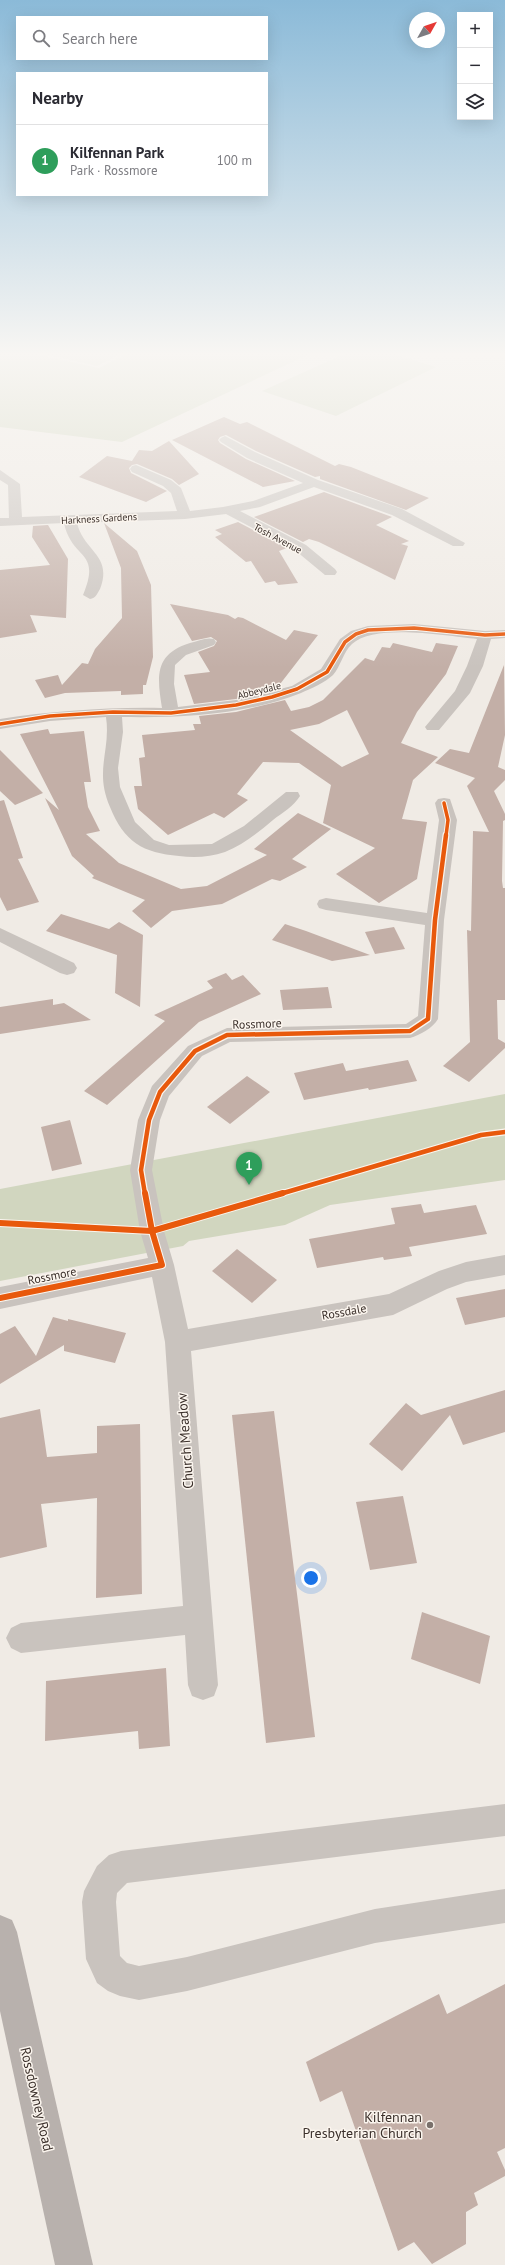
<!DOCTYPE html>
<meta charset="utf-8">
<style>
body{margin:0;font-family:"PT Sans",sans-serif;background:#f2f2f3;color:#2b2b33}
.controls{position:absolute;right:12px;top:12px;display:grid;overflow:hidden;border-radius:0px;box-shadow:0 4px 16px #0002}
.controls button{width:36px;height:36px;display:grid;place-items:center;padding:0;border:0;border-bottom:1px solid #e1e1e2;background:#fff;color:#2b2b33;font:20px sans-serif}
.compass{position:absolute;left:409px;top:12px;width:36px;height:36px;border-radius:50%;background:#fff;box-shadow:0 4px 16px #0002;rotate:50deg}
.you{position:absolute;left:311px;top:1578px;width:14px;height:14px;margin:-10px;border:3px solid #fff;border-radius:50%;background:#1a73e8;box-shadow:0 0 0 6px #1a73e833}
.badge{display:grid;place-items:center;width:26px;height:26px;border-radius:50%;background:#1a73e8;color:#fff;font-size:13px;font-weight:700}
.pin{position:absolute;translate:-50% -33px;filter:drop-shadow(0 1px 2px #0008)}
.pin::after{content:'';position:absolute;top:21px;width:14px;height:12px;background:inherit;clip-path:polygon(0 0,100% 0,50% 100%)}
.list{margin:0;padding:0;list-style:none}
h2{display:flex;justify-content:space-between;align-items:center;height:52px;margin:0;padding:0 16px;font-size:17px}
h2 small{font-size:13px;font-weight:400;color:#7c7c81}
.list li{display:grid;grid-template-columns:26px 1fr auto;gap:12px;align-items:center;box-sizing:border-box;height:72px;padding:0 16px;border-top:1px solid #e1e1e2}
.list b{display:block;font-size:15px;white-space:nowrap}
.list p{margin:0;font-size:13px;white-space:nowrap;color:#7c7c81}
.list em{font-size:13px;font-style:normal;color:#7c7c81}
.icon{flex:none;width:22px;height:22px;fill:none;stroke:currentColor;stroke-width:2;stroke-linecap:round;stroke-linejoin:round}
.map{position:relative;flex:none;width:505px;height:2265px;overflow:hidden}
.search{position:absolute;background:#fff;box-shadow:0 4px 16px #0002;left:16px;top:16px;width:252px;height:44px;display:flex;align-items:center;gap:10px;box-sizing:border-box;padding:0 14px;border-radius:0px;color:#7c7c81;font-size:15px}
.panel{position:absolute;background:#fff;box-shadow:0 4px 16px #0002;left:16px;top:72px;width:252px;height:124px;border-radius:0px}
.map>svg:first-child{display:block}
.green{fill:#d1d6bf}
.building{fill:#c3afa7;fill-rule:evenodd}
.lines{fill:none;stroke-linecap:round;stroke-linejoin:round}
.minor{fill:#c9c3be;fill-rule:evenodd}
.major{fill:#b8b1ad;fill-rule:evenodd}
.cycleway-far2-casing{stroke:#fbf5ee;stroke-width:5.5}
.cycleway-far1-casing{stroke:#fbf5ee;stroke-width:7}
.cycleway-casing{stroke:#fbf5ee;stroke-width:8}
.cycleway-far2{stroke:#e8590c;stroke-width:3.5}
.cycleway-far1{stroke:#e8590c;stroke-width:4.5}
.cycleway{stroke:#e8590c;stroke-width:6}
.poi-dot{fill:#7a716c;stroke:#fbf5ee;stroke-width:1.5}
.labels{text-anchor:middle;stroke-width:3;stroke-linejoin:round;paint-order:stroke}
.far-street-label{font-size:10px;fill:#3b302b;stroke:#fbf5ee}
.street-label{font-size:12px;fill:#3b302b;stroke:#fbf5ee}
.near-street-label{font-size:14px;fill:#3b302b;stroke:#fbf5ee}
.near-poi-label{font-size:14px;fill:#3b302b;stroke:#fbf5ee;text-anchor:end}
</style>
<div class="map">
<svg width="505" height="2265" viewBox="0 0 505 2265">
<rect width="100%" height="100%" fill="#f0ebe5"/>
<!-- green -->
<g class="green">
<path d="M0,351H21L99,368L132,351H316L122,442L0,427Z"/>
<path d="M32,351H126L97,366Z"/>
<path d="M351,351H383L436,367L336,416L262,391Z"/>
<path d="M505,1094V1180L330,1205L285,1225L189,1241L183,1246L0,1281V1189Z"/>
</g>
<!-- building -->
<g class="building">
<path d="M224,417L240,424L247,422L335,466L339,464L351,467L429,498L406,510L320,479V476L315,477L256,451L226,435L220,437L218,440L220,443L246,459L295,481L263,487L172,440Z"/>
<path d="M169,441L199,474L179,485L172,479L137,464L132,465L129,468L131,473L167,491L146,502L79,477L107,456L132,461L139,450L152,451Z"/>
<path d="M324,492L392,517L376,525L409,541L401,544L408,546L395,580L319,542L309,539L303,542L254,517Z"/>
<path d="M238,522L287,548L279,551L298,583L278,585L275,581L265,583L251,561L246,562L215,537L222,534L215,530Z"/>
<path d="M104,523L137,551L151,585L153,657L146,685H143V694L121,695V691L65,693L45,698L35,680L58,675L62,685L82,663L88,664L95,649L122,618L121,568Z"/>
<path d="M48,525L68,559L66,618L30,615L37,632L0,638V570L50,565L32,537L33,526Z"/>
<path d="M170,604L228,615L235,619L238,617L243,618L286,640L294,630L318,635L277,688L236,699L194,704L184,675L210,672L198,652L214,646L217,641L211,637L192,641Z"/>
<path d="M393,643L432,652L436,643L458,646L446,674L417,712L401,743L438,757L413,780L402,819L427,822L417,879L379,903L336,874L375,848L323,823L331,785L299,763L263,762L237,794L248,800L224,818L214,813L168,835L138,809L134,786H142L139,758L145,757L142,735L195,730L193,724H201L199,716L236,712L285,700L291,711L309,707L323,700L365,658L374,661L382,647L390,648ZM347,710L369,754L342,767L290,730L319,724Z"/>
<path d="M504,665L505,735L498,767L505,770V780L494,791L505,814V820L503,821L502,881L503,888H505V1000H497L498,1039L505,1043V1048L469,1082L443,1066L470,1042L467,930L471,931L473,831L489,832L467,786L475,778L435,763L450,749L469,753Z"/>
<path d="M48,729L50,734L84,731L91,782H84L88,807L100,831L86,834L119,863L181,889L207,886L267,855L254,849L298,813L331,829L292,859L307,867L280,881L272,879L222,904L172,911L151,928L132,911L145,900L92,878L94,876L72,856L45,798L59,810L20,734Z"/>
<path d="M0,750L43,793L15,805L0,791Z"/>
<path d="M4,800L23,858L18,859L39,902L7,911L0,897V801Z"/>
<path d="M61,914L109,929L119,922L143,935L140,1007L115,993L117,955L46,931Z"/>
<path d="M285,924L306,931L370,955L332,961L272,940Z"/>
<path d="M394,927L405,949L375,954L365,932Z"/>
<path d="M226,973L232,980L243,975L261,994L199,1022L107,1105L84,1091L165,1021L154,1015L213,988L207,981Z"/>
<path d="M328,987L332,1008L283,1010L280,990Z"/>
<path d="M53,999V1005L64,1003L91,1020L0,1034V1007Z"/>
<path d="M408,1060L417,1081L369,1090L368,1088L304,1100L294,1073L343,1063L346,1071Z"/>
<path d="M247,1076L270,1092L230,1124L207,1107Z"/>
<path d="M70,1120L82,1164L52,1171L41,1127Z"/>
<path d="M421,1204L424,1213L476,1205L487,1234L409,1247L412,1256L384,1260L383,1257L317,1268L309,1239L395,1224L391,1208Z"/>
<path d="M237,1249L277,1280L252,1303L212,1271Z"/>
<path d="M505,1289V1317L465,1325L456,1298Z"/>
<path d="M53,1317L68,1321V1319L126,1333L115,1363L64,1351V1345L0,1384V1334L15,1326L36,1356Z"/>
<path d="M505,1390V1432L463,1445L450,1415L402,1471L369,1444L406,1403L421,1415Z"/>
<path d="M40,1409L47,1457L97,1453V1426L140,1424L142,1594L96,1598L97,1498L41,1504L47,1547L0,1558V1418Z"/>
<path d="M274,1411L315,1737L266,1743L232,1415Z"/>
<path d="M403,1496L417,1563L370,1570L356,1502Z"/>
<path d="M422,1612L490,1636L480,1684L411,1659Z"/>
<path d="M166,1668L170,1746L139,1749L138,1731L45,1741L46,1681Z"/>
<path d="M505,1984V2148L497,2152L505,2170V2176L474,2193L478,2205L466,2212V2244L432,2264L414,2242L398,2251L342,2091L320,2102L306,2062L439,1994L447,2014Z"/>
</g>
<g class="lines">
<!-- minor -->
<g class="minor">
<path d="M225,436L255,452L318,480L402,509L465,543L463,546H453L392,515L314,487L260,507L240,511L306,545L335,569L337,572L335,575H325L296,551L226,514L185,519L77,523C84,552 113,555 100,589C97,594 96,598 90,599L83,595C102,549 72,561 64,523L0,526V518H9L8,485L0,480V470L20,484L22,517L177,511L171,493L163,486L132,472L130,469L132,466L136,465L171,480L181,488L190,511L223,507L253,501L303,483L247,458L221,442L219,440L221,438Z"/>
<path d="M414,624L485,631L505,630V638L491,639L483,666L470,693L439,730H427L425,727L455,691L467,666L477,639C447,636 375,623 352,644C343,652 341,666 333,675C326,682 310,689 301,693C245,715 181,718 122,717L123,732L118,768L120,787L135,822L154,840L169,845L212,844L244,826L286,792H298L300,796C294,806 282,813 273,820C259,832 243,845 225,852C210,857 195,858 179,856C143,853 124,842 110,807C94,770 111,751 106,717L50,721L0,729V719C54,711 107,707 162,708C157,677 154,654 190,643C198,641 206,637 214,639L216,642L214,645L186,655L175,665L174,684L178,707L236,700L292,686L321,669L340,639L351,631L368,626Z"/>
<path d="M444,798L450,799L457,820L444,920L438,1019C433,1028 420,1035 410,1038L230,1042L202,1056L169,1096L160,1120L152,1170L164,1231L174,1265L188,1329L389,1294L439,1271L466,1262L505,1255V1275L466,1282L447,1289L393,1315L191,1351L218,1685L214,1696L203,1700L192,1696L188,1685L185,1635L21,1653L11,1648L6,1638L11,1628L21,1623L183,1606L165,1342L152,1277L0,1309V1287L148,1258L140,1231L130,1170L138,1120L152,1086L188,1046L227,1028L406,1024L418,1016L425,925L326,910L319,908L317,904L319,900L326,898L427,913L439,820L435,803L438,799Z"/>
<path d="M0,928L74,963L77,968L74,973L67,975L60,973L0,942Z"/>
<path d="M505,1804V1836L127,1883L117,1893L116,1902L120,1956L127,1963L139,1966L187,1957L375,1909L505,1889V1923L375,1943L187,1991L139,2000L120,1996L108,1991L97,1983L86,1959L82,1902L84,1891L97,1866L109,1855L121,1851Z"/>
</g>
<!-- major -->
<path class="major" d="M0,1915L12,1920L17,1932L93,2265H55L0,2011Z"/>
<!-- cycleway-far2 casing -->
<g class="cycleway-far2-casing">
<g id="cycleway-far2">
<path d="M0,724L50,716L113,712L171,713L236,705L272,697L297,689L327,672L345,642L356,634L368,630L414,628L485,635L505,634"/>
<path d="M444,803L448,820L446,836"/>
</g>
</g>
<!-- cycleway-far1 casing -->
<g class="cycleway-far1-casing">
<g id="cycleway-far1">
<path d="M145,1194L141,1170L149,1120L160,1092L195,1051L227,1035L410,1031L428,1019L435,920L446,835"/>
<path d="M280,1194L481,1135L505,1132"/>
</g>
</g>
<!-- cycleway casing -->
<g class="cycleway-casing">
<g id="cycleway">
<path d="M0,1223L152,1231L283,1193"/>
<path d="M0,1298L162,1265L152,1231L145,1193"/>
</g>
</g>
<!-- cycleway-far2 -->
<use href="#cycleway-far2" class="cycleway-far2"/>
<!-- cycleway-far1 -->
<use href="#cycleway-far1" class="cycleway-far1"/>
<!-- cycleway -->
<use href="#cycleway" class="cycleway"/>
</g>
<!-- sky -->
<linearGradient id="sky" x2="0" y2="1"><stop stop-color="#8bbad8"/><stop offset="0.53" stop-color="#f8f6f3"/><stop offset="1" stop-color="#f8f6f3" stop-opacity="0"/></linearGradient>
<rect width="505" height="668" fill="url(#sky)"/>
<!-- markers -->
<circle class="poi-dot" cx="430" cy="2125" r="4"/>
<g class="labels">
<!-- far-street labels -->
<g class="far-street-label">
<text transform="translate(99 518) rotate(-3)" y="4">Harkness Gardens</text>
<text transform="translate(278 538) rotate(28)" y="4">Tosh Avenue</text>
<text transform="translate(259 690) rotate(-14)" y="4">Abbeydale</text>
</g>
<!-- street labels -->
<g class="street-label">
<text transform="translate(257 1024) rotate(-2)" y="4">Rossmore</text>
<text transform="translate(52 1276) rotate(-11)" y="4">Rossmore</text>
<text transform="translate(344 1312) rotate(-10)" y="4">Rossdale</text>
</g>
<!-- near-street labels -->
<g class="near-street-label">
<text transform="translate(185 1441) rotate(-94)" y="5">Church Meadow</text>
<text transform="translate(37 2099) rotate(77)" y="5">Rossdowney Road</text>
</g>
<!-- near-poi labels -->
<g class="near-poi-label">
<text x="422" y="2122">Kilfennan<tspan x="422" dy="16">Presbyterian Church</tspan></text>
</g>
</g>
</svg>
<div class="controls">
<button>+</button>
<button>−</button>
<button><svg class="icon" aria-label="layers" viewBox="0 0 24 24"><path d="M12 4l9 5-9 5-9-5zM3 14l9 5 9-5"/></svg></button>
</div>
<svg class="compass" viewBox="-18 -18 36 36"><path d="M0-13l5 13h-10z" fill="#e53935"/><path d="M0 13l5-13h-10z" fill="#7c7c81"/></svg>
<div class="you"></div>
<div class="pin badge" style="left:249px;top:1185px;background:#2e9e5b">1</div>
<div class="search"><svg class="icon" aria-label="search" viewBox="0 0 24 24"><circle cx="10" cy="10" r="6"/><path d="M15 15l6 6"/></svg>Search here</div>
<section class="panel">
<h2>Nearby<small></small></h2>
<ul class="list">
<li><span class="badge" style="background:#2e9e5b">1</span><div><b>Kilfennan Park</b><p>Park · Rossmore</p></div><em>100 m</em></li>
</ul>
</section>
</div>
